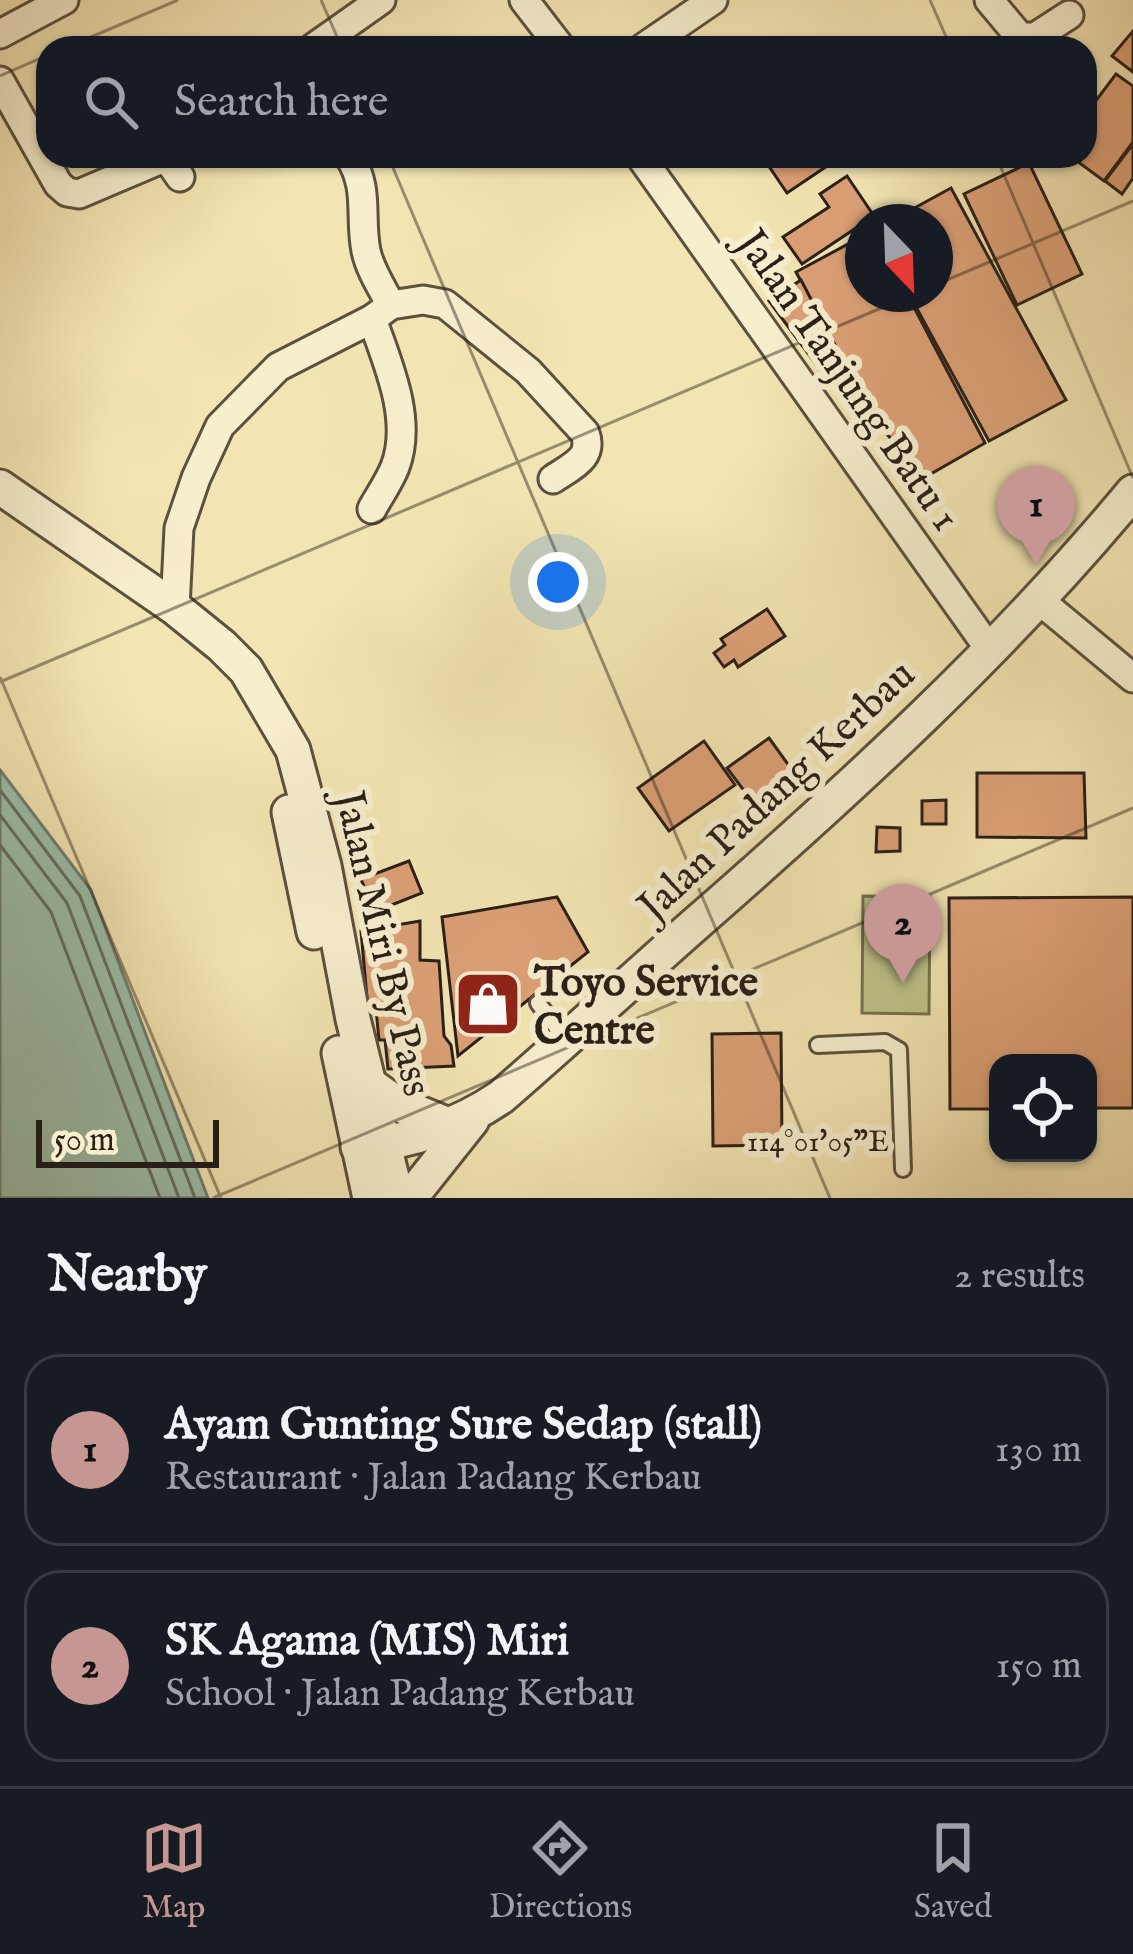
<!DOCTYPE html>
<meta charset="utf-8">
<style>
body{margin:0;font-family:"IM FELL English",serif;background:#242831;color:#f1f3f6}
.controls{position:absolute;right:36px;bottom:36px;display:grid;overflow:hidden;border-radius:24px;box-shadow:0 3px 9px #0004}
.controls button{width:108px;height:108px;display:grid;place-items:center;padding:0;border:0;border-bottom:3px solid #363941;background:#171b24;color:#f1f3f6;font:60px sans-serif}
.compass{position:absolute;left:845px;top:204px;width:108px;height:108px;border-radius:50%;background:#171b24;box-shadow:0 3px 9px #0004;rotate:157deg}
.scale{position:absolute;left:36px;bottom:30px;width:183px;box-sizing:border-box;padding-left:12px;border:6px solid #291f17;border-top:0;font-size:33px;line-height:42px;white-space:nowrap;color:#291f17;-webkit-text-stroke:9px #f7eece;paint-order:stroke}
.you{position:absolute;left:558px;top:582px;width:42px;height:42px;margin:-30px;border:9px solid #fff;border-radius:50%;background:#1a73e8;box-shadow:0 0 0 18px #1a73e833}
.badge{display:grid;place-items:center;width:78px;height:78px;border-radius:50%;background:#c59692;color:#111;font-size:39px;font-weight:700}
.pin{position:absolute;translate:-50% -99px;filter:drop-shadow(0 3px 6px #0008)}
.pin::after{content:'';position:absolute;top:63px;width:42px;height:36px;background:inherit;clip-path:polygon(0 0,100% 0,50% 100%)}
.list{margin:0;padding:0;list-style:none}
h2{display:flex;justify-content:space-between;align-items:center;height:156px;margin:0;padding:0 48px;font-size:51px}
h2 small{font-size:39px;font-weight:400;color:#9ea1a6}
.list li{display:grid;grid-template-columns:78px 1fr auto;gap:36px;align-items:center;box-sizing:border-box;height:192px;margin:0 24px 24px;padding:0 24px;border:3px solid #363941;border-radius:36px}
.list b{display:block;font-size:45px;white-space:nowrap}
.list p{margin:0;font-size:39px;white-space:nowrap;color:#9ea1a6}
.list em{font-size:39px;font-style:normal;color:#9ea1a6}
.icon{flex:none;width:66px;height:66px;fill:none;stroke:currentColor;stroke-width:2;stroke-linecap:round;stroke-linejoin:round}
.map{position:relative;flex:none;width:1133px;height:1198px;overflow:hidden}
.search{position:absolute;background:#171b24;box-shadow:0 3px 9px #0004;left:36px;right:36px;top:36px;height:132px;display:flex;align-items:center;gap:30px;box-sizing:border-box;padding:0 42px;border-radius:36px;color:#9ea1a6;font-size:45px}
.sheet{height:588px;background:#171b24}
nav{display:flex;justify-content:space-around;align-items:center;box-sizing:border-box;height:168px;border-top:3px solid #363941;background:#171b24;font-size:33px;color:#9ea1a6}
nav a{display:grid;justify-items:center;gap:6px}
nav .on{color:#c59692}
.map>svg:first-child{display:block}
.green{fill:#bfc389;stroke:#747150;stroke-width:3}
.water{fill:#9bbfab;stroke:#6d7f70;stroke-width:3}
.lines{fill:none;stroke-linecap:round;stroke-linejoin:round}
.shore{stroke:#626f61;stroke-width:3}
.building{fill:#dca076;stroke:#291f17;stroke-width:3}
.service-casing{stroke:#5c503e;stroke-width:20}
.minor-casing{stroke:#5c503e;stroke-width:33}
.tertiary-casing{stroke:#5c503e;stroke-width:39}
.service{stroke:#f7eece;stroke-width:14}
.minor{stroke:#f7eece;stroke-width:27}
.tertiary{stroke:#f7eece;stroke-width:33}
.ticks{fill:none;stroke:#291f17;stroke-width:3;stroke-opacity:0.45}
.labels{text-anchor:middle;stroke-width:12;stroke-linejoin:round;paint-order:stroke}
.street-label{font-size:42px;fill:#291f17;stroke:#f7eece}
.poi-label{font-size:42px;font-weight:bold;fill:#291f17;stroke:#f7eece;text-anchor:start}
.ticks-label{font-size:30px;text-anchor:middle;fill:#291f17;stroke:#f7eece;stroke-width:12;stroke-linejoin:round;paint-order:stroke}
</style>
<div class="map">
<svg width="1133" height="1198" viewBox="0 0 1133 1198">
<rect width="100%" height="100%" fill="#f3e5b3"/>
<filter id="stains"><feTurbulence type="fractalNoise" baseFrequency=".00167" numOctaves="4"/><feColorMatrix values="0 0 0 0 .2 0 0 0 0 .09 0 0 0 0 .02 0 0 0 .5 -.17"/></filter>
<radialGradient id="worn" r=".72"><stop offset=".6" stop-color="#630" stop-opacity="0"/><stop offset="1" stop-color="#630" stop-opacity=".3"/></radialGradient>
<!-- green -->
<path class="green" d="M863,896L930,897L929,1014L862,1013Z"/>
<!-- water -->
<path class="water" d="M0,770L91,890L208,1198H0Z"/>
<g class="lines">
<!-- shore -->
<g class="shore">
<path d="M0,790L80,896L195,1198"/>
<path d="M0,815L67,903L179,1198"/>
<path d="M0,845L51,912L160,1198"/>
</g>
</g>
<!-- building -->
<g class="building">
<path d="M1133,31V72L1112,56Z"/>
<path d="M1116,74L1133,86V142L1104,181L1070,156H1085V115Z"/>
<path d="M1133,144V178L1122,194L1105,181Z"/>
<path d="M762,156H820L827,166L787,193Z"/>
<path d="M1029,163L1082,274L1017,305L964,194Z"/>
<path d="M847,176L874,216L802,264L783,237L829,207L820,194Z"/>
<path d="M951,188L1066,400L989,441L909,294H935V222H889Z"/>
<path d="M863,236V294H907L985,443L927,476L877,424L796,272Z"/>
<path d="M801,280L847,368L827,379L769,301Z"/>
<path d="M767,609L785,636L738,667L734,660L724,667L714,653L725,645L721,639Z"/>
<path d="M769,738L795,774L754,804L727,768Z"/>
<path d="M704,741L735,785L669,831L638,788Z"/>
<path d="M977,773H1084L1086,838L977,837Z"/>
<path d="M946,800V824H922V801Z"/>
<path d="M877,827L900,828V851L876,852Z"/>
<path d="M409,861L422,893L374,912L361,879Z"/>
<path d="M557,897L588,952L458,1056L442,917Z"/>
<path d="M1133,897V1108H1088V1063H998V1109H950L949,898Z"/>
<path d="M420,921V960L439,961L444,1036L451,1045L454,1066L388,1069L385,1040H379L376,1009H368L361,931Z"/>
<path d="M781,1033L782,1145L713,1146L712,1034Z"/>
</g>
<g class="lines">
<!-- service casing -->
<g class="service-casing">
<g id="service">
<path d="M538,1003L566,1040"/>
<path d="M818,1045L885,1042L899,1050L903,1169"/>
</g>
</g>
<!-- minor casing -->
<g class="minor-casing">
<g id="minor">
<path d="M524,0L561,48"/>
<path d="M989,0L1020,37H1035L1069,15"/>
<path d="M0,34L64,0"/>
<path d="M313,48L381,0"/>
<path d="M643,48L713,0"/>
<path d="M0,81L58,184L67,192L79,194L159,160L169,161L180,177"/>
<path d="M349,156C370,189 359,216 366,251C370,270 382,288 391,305"/>
<path d="M640,156L990,650"/>
<path d="M372,509C379,496 389,482 395,467C413,420 388,364 372,319"/>
<path d="M1039,600L1133,678"/>
<path d="M175,608L179,528L196,478L220,426L278,367L372,319L391,305L423,300L445,304L528,371L585,433C594,458 572,466 553,479"/>
</g>
</g>
<!-- tertiary casing -->
<g class="tertiary-casing">
<g id="tertiary">
<path d="M0,487L175,608L222,646L246,670L293,750L324,866L353,1019L397,1198"/>
<path d="M289,812L314,932"/>
<path d="M339,1053L370,1198"/>
<path d="M369,1084L397,1104L451,1126"/>
<path d="M358,1147C411,1141 457,1127 501,1097C568,1039 633,979 699,921C852,787 1003,649 1133,492"/>
<path d="M410,1198L472,1120"/>
</g>
</g>
<!-- service -->
<use href="#service" class="service"/>
<!-- minor -->
<use href="#minor" class="minor"/>
<!-- tertiary -->
<use href="#tertiary" class="tertiary"/>
</g>
<!-- ticks -->
<path class="ticks" d="M321,0L342,48M930,0L951,48M65,48L178,0M0,76L48,55M388,156L830,1198M996,156L1133,478M935,285L1133,201M0,677L221,1198M0,682L914,294M213,1198L1133,808"/>
<!-- icons -->
<defs>
<g id="shop-square" transform="scale(3.45)"><rect x="-9" y="-9" width="18" height="18" rx="4" fill="#8f2418" stroke="#f7eece"/><path d="M-5-2.5h2.3a2.7 3.5 0 0 1 5.4 0H5L5.5 6h-11ZM-1.5-2.5h3a1.5 2.3 0 0 0-3 0Z" fill="#fff"/></g>
</defs>
<g fill-rule="evenodd">
<use href="#shop-square" x="488" y="1004"/>
</g>
<g class="labels">
<!-- street labels -->
<g class="street-label">
<text transform="translate(850 379) rotate(55)" y="15">Jalan Tanjung Batu 1</text>
<text transform="translate(775 789) rotate(-43)" y="15">Jalan Padang Kerbau</text>
<text transform="translate(385 943) rotate(77)" y="15">Jalan Miri By Pass</text>
</g>
<!-- poi labels -->
<g class="poi-label">
<text x="534" y="995">Toyo Service<tspan x="534" dy="48">Centre</tspan></text>
</g>
</g>
<g class="ticks-label">
<text x="818" y="1151">114°01'05"E</text>
</g>
<rect width="100%" height="100%" filter="url(#stains)"/>
<rect width="100%" height="100%" fill="url(#worn)"/>
</svg>
<div class="controls">
<button><svg class="icon" aria-label="locate" viewBox="0 0 24 24"><circle cx="12" cy="12" r="6"/><path d="M12 2v4M12 18v4M2 12h4M18 12h4"/></svg></button>
</div>
<svg class="compass" viewBox="-18 -18 36 36"><path d="M0-13l5 13h-10z" fill="#e53935"/><path d="M0 13l5-13h-10z" fill="#9ea1a6"/></svg>
<div class="scale">50 m</div>
<div class="you"></div>
<div class="pin badge" style="left:1036px;top:565px">1</div>
<div class="pin badge" style="left:903px;top:983px">2</div>
<div class="search"><svg class="icon" aria-label="search" viewBox="0 0 24 24"><circle cx="10" cy="10" r="6"/><path d="M15 15l6 6"/></svg>Search here</div>
</div>
<section class="sheet">
<h2>Nearby<small>2 results</small></h2>
<ul class="list">
<li><span class="badge">1</span><div><b>Ayam Gunting Sure Sedap (stall)</b><p>Restaurant · Jalan Padang Kerbau</p></div><em>130 m</em></li>
<li><span class="badge">2</span><div><b>SK Agama (MIS) Miri</b><p>School · Jalan Padang Kerbau</p></div><em>150 m</em></li>
</ul>
</section>
<nav>
<a class="on"><svg class="icon" aria-label="map" viewBox="0 0 24 24"><path d="M3 6l6-2 6 2 6-2v14l-6 2-6-2-6 2zM9 4v14M15 6v14"/></svg>Map</a>
<a><svg class="icon" aria-label="directions" viewBox="0 0 24 24"><path d="M12 3l9 9-9 9-9-9zM9 14v-3h6M13 9l2 2-2 2"/></svg>Directions</a>
<a><svg class="icon" aria-label="saved" viewBox="0 0 24 24"><path d="M7 4h10v16l-5-4-5 4z"/></svg>Saved</a>
</nav>
